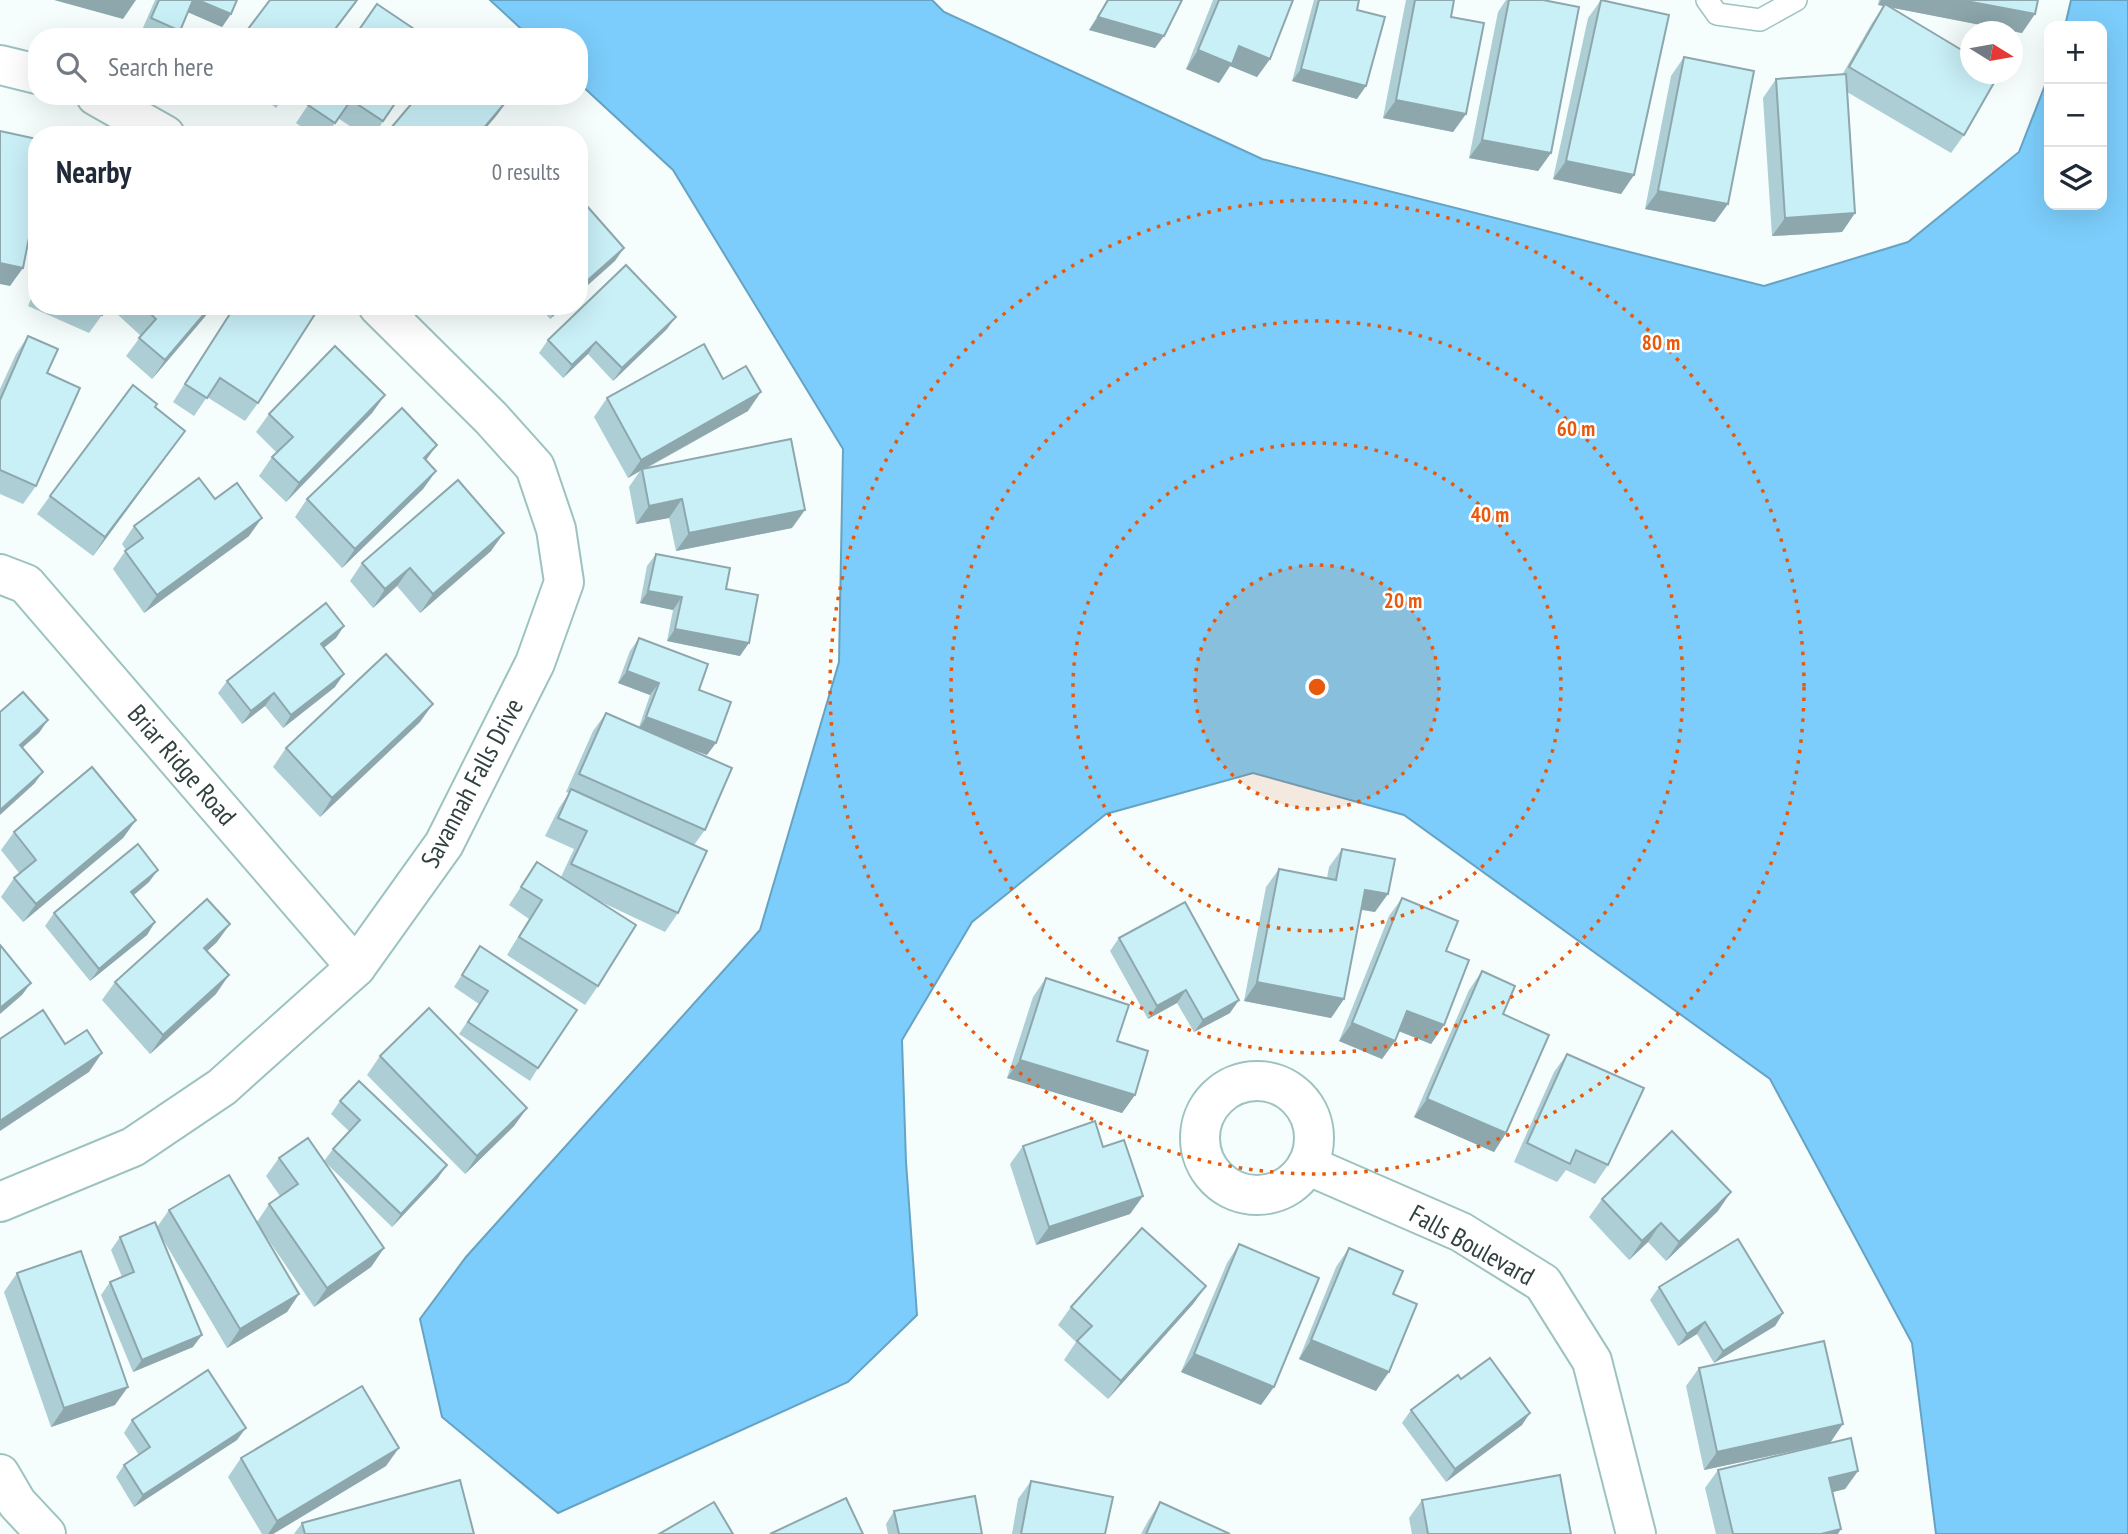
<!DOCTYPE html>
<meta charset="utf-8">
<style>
body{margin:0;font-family:"PT Sans Narrow",sans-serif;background:#f2f2f3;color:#1f2937}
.controls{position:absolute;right:21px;top:21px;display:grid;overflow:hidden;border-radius:14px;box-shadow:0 7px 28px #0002}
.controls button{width:63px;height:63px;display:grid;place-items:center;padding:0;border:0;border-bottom:2px solid #e0e1e3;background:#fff;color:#1f2937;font:35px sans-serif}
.compass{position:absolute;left:1960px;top:21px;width:63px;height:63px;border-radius:50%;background:#fff;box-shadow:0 7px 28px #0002;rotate:101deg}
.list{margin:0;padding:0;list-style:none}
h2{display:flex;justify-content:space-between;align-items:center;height:91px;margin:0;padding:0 28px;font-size:30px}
h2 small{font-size:23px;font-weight:400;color:#747a83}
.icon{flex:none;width:38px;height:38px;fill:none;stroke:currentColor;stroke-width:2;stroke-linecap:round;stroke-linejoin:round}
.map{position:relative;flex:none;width:2128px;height:1534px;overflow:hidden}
.search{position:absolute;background:#fff;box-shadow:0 7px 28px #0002;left:28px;top:28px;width:560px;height:77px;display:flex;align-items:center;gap:18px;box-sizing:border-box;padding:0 24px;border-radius:28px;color:#747a83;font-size:26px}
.panel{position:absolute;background:#fff;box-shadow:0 7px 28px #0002;left:28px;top:126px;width:560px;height:189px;border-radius:28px}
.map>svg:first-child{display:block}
.water{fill:#7ccdfb;stroke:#66a3c3;stroke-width:2}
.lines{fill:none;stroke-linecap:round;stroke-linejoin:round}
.lane-casing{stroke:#9dc3c0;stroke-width:24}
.street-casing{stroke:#9dc3c0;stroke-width:42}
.lane{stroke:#fff;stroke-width:21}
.street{stroke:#fff;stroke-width:38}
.wall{fill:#adced4}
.shaded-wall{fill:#8da7ad}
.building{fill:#c9eff7;stroke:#8da7ad;stroke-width:2}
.ring{fill:none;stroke:#e8590c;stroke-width:3.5;stroke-dasharray:3.5 7}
.labels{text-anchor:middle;stroke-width:5;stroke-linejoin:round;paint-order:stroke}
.street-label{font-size:26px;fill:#31403f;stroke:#fff}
.centre{fill:#e8590c;stroke:#fff;stroke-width:3.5}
.ring-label{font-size:21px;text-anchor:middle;font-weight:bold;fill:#e8590c;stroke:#fff;stroke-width:5;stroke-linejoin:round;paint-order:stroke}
</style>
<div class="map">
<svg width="2128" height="1534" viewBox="0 0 2128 1534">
<rect width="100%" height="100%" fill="#f6fdfd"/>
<!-- water -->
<path class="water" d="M490,0H932L944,12L1262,159L1764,286L1908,242L2019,152L2049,75V205H2102V26H2065L2071,0H2128V1534H1936L1912,1343L1770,1079L1404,815L1253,773L1106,814L972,922L902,1040L906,1162L917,1315L848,1382L558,1513L442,1417L420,1319L466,1257L760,930L839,662L843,449L673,170L579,83V37H530Z"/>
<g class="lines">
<!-- lane casing -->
<g class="lane-casing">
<path id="lane" d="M1707,0L1717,14L1760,20L1796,0"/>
</g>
<!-- street casing -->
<g class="street-casing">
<g id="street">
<path d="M0,65L37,74"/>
<path d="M96,96L165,135"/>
<path d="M0,574L26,584L356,967"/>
<circle cx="1257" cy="1138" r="57"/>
<path d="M1307,1165L1461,1232L1543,1283L1592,1361L1636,1534"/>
<path d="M0,1202L133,1147L222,1087L356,967L444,844L535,663L564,582L556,529L535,467L491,418L378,306"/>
<path d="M0,1474L17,1503L46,1534"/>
</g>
</g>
<!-- lane -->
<use href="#lane" class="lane"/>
<!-- street -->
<use href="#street" class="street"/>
</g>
<!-- wall -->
<g class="wall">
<path d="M155,0H237L231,14L222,27L188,12L180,31L176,37H156L142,30Z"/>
<path d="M1107,0H1182L1155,48L1089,30Z"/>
<path d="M1213,0H1293L1270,59L1257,77L1230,66L1219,83L1186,69Z"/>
<path d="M1314,0H1359L1357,10V99L1292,81Z"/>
<path d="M1406,0H1454L1451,17L1466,114L1453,132L1383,118Z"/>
<path d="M1506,0H1543L1551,153L1538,171L1469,158L1498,12Z"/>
<path d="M1601,0L1634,175L1621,194L1553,179L1588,18Z"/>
<path d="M1879,0H2038L2022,33L1889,7L1964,135L1951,153L1847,92L1855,213L1842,232L1772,236L1763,98L1776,79L1842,75L1872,23L1884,6L1878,5Z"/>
<path d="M1684,57L1715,222L1645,209L1671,76Z"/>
<path d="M261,96H285L276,108Z"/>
<path d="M314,96H400L374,135H363L338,118L327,135H313L296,123Z"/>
<path d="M37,285V306H105L102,315L89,333L28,306Z"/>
<path d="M121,306H214L152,379L126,356L141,336L116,313Z"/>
<path d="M234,306H303L258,403L245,421L207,397L194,416L173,402Z"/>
<path d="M494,306H510L501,314Z"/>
<path d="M539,306H565L550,319Z"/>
<path d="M667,329L613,381L588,354L563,378L539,353L548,340Z"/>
<path d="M28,336L47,373L36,486L23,504L0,494V389L16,354Z"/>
<path d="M723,379L748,411L647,468L792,528L676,551L669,518L636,524L629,487L640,471L628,478L594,417L607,398Z"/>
<path d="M385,395L372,413L286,502L259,476L272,457L277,453L256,432L269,414Z"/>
<path d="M155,408L185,431L93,556L37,514L50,496Z"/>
<path d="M426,460L436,471L423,489L342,568L295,517L307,499Z"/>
<path d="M134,526L249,536L144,613L113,569L126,550L122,544Z"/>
<path d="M491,551L420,613L397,586L373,608L350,581L362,563Z"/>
<path d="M656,554L726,589L740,656L667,641L673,610L640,603L647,566Z"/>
<path d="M344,626L336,638L324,648L335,687L283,728L265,706L242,724L218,693L227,681Z"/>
<path d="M639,638L699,690L707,755L684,747L705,830L694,845L678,913L665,932L599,901L598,986L585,1005L507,955L529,919L509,905L537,862L561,877L574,849L545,836L559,808L569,793L566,792L593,731L606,713L639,727L650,695L618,683L630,651Z"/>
<path d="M420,722L320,817L273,767L286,748Z"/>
<path d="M136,820L123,838L23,922L1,897L14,878L20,874L1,850L14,832Z"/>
<path d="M1342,849L1375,912L1361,910L1344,999L1331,1018L1244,1001L1266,887L1279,869L1327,878L1329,867Z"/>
<path d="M149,882L134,895L155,922L147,935L90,981L45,926L54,913Z"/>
<path d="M1402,898L1446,951L1444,1025L1431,1044L1398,1031L1395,1041L1382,1059L1339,1041L1389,916Z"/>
<path d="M1119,938L1230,1013L1194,1032L1177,1003L1148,1019L1110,951Z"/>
<path d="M217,942L207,951L216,994L150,1054L102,1000L115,982Z"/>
<path d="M480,946L538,1068L530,1081L459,1034L479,1004L454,987Z"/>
<path d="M1482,971L1503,1014L1506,1133L1494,1152L1414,1117L1469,990Z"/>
<path d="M1046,978L1117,1041L1135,1095L1122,1113L1007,1078L1033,997Z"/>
<path d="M1567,1054L1608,1165L1595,1184L1566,1170L1557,1182L1514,1162L1554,1072Z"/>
<path d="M380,1056L527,1108L514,1126L465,1174L367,1075Z"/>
<path d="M340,1101L438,1178L392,1227L324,1161L333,1149L349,1131L331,1114Z"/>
<path d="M1023,1146L1103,1147L1143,1196L1130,1214L1036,1245L1010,1164Z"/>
<path d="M279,1158L384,1248L371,1267L314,1307L259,1226L299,1294L287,1312L227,1348L161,1236L193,1347L133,1372L101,1295L110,1282L122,1277L111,1250L120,1237L157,1227L169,1210L257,1222L269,1204L280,1196L266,1176Z"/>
<path d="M1602,1199L1718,1211L1666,1261L1648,1242L1629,1260L1589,1217Z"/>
<path d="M1239,1244L1261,1405L1181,1372L1227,1263Z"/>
<path d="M1349,1248L1393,1294L1376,1391L1299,1359L1336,1267Z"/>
<path d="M17,1273L115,1405L51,1427L4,1292Z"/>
<path d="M1206,1286L1193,1304L1108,1399L1064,1360L1076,1342L1058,1325L1071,1307Z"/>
<path d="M1659,1287L1783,1313L1775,1326L1714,1363L1697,1334L1678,1346L1650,1300Z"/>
<path d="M1699,1368L1830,1443L1704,1470L1686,1386Z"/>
<path d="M1461,1379L1522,1425L1446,1482L1402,1423L1411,1410Z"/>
<path d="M132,1420L237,1440L134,1507L116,1477L124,1465L139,1455L124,1433Z"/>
<path d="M241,1458L386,1466L273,1534H262L228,1477Z"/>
<path d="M1718,1470L1858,1471L1845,1489L1833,1492L1838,1534H1716L1705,1488Z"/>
<path d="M1031,1481L1105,1534H1012L1018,1499Z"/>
<path d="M1422,1500L1571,1534H1412L1409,1518Z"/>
<path d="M1160,1502L1230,1534H1141L1148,1521Z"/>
<path d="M894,1511L982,1534H888L886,1524Z"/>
<path d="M302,1523L474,1534H294Z"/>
</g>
<!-- shaded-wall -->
<g class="shaded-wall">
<path d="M54,0H136L123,19Z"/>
<path d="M193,0H198L231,14L222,27L185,11Z"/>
<path d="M357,0H358L330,37H329Z"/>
<path d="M1881,0H1961L2035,14L2022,33L1878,5Z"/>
<path d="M1098,17L1164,36L1155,48L1089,30Z"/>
<path d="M1239,46L1270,59L1257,77L1230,66L1219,83L1186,69L1198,50Z"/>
<path d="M1301,69L1366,86L1357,99L1292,81Z"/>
<path d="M510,97L497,115L480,135H478Z"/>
<path d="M1396,100L1466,114L1453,132L1383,118Z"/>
<path d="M1482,140L1551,153L1538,171L1469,158Z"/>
<path d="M1566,161L1634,175L1621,194L1553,179Z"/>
<path d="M1658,191L1728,204L1715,222L1645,209Z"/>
<path d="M1855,213L1842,232L1772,236L1785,218Z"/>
<path d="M624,248L615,261L579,293V288Z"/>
<path d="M0,263L23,268L10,286L0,284Z"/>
<path d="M211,306H214L152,379L165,360Z"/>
<path d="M559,306H565L550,319Z"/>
<path d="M676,317L667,329L613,381L622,368Z"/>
<path d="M596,342L588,354L563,378L572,365Z"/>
<path d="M761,392L748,411L642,470V469L640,471L628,478L641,460Z"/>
<path d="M385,395L372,413L286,502L299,483Z"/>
<path d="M185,431L172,449L93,556L105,537Z"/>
<path d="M437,445L424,463V458Z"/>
<path d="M436,471L423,489L342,568L355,549Z"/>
<path d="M682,499L669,518L636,524L649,506Z"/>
<path d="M805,510L792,528L676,551L689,533Z"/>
<path d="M262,518L249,536L144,613L157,595Z"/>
<path d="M504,533L491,551L420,613L433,594Z"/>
<path d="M410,568L397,586L373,608L385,589Z"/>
<path d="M648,591L682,597L673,610L640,603Z"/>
<path d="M344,626L336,638L312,657L321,644Z"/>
<path d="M675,629L749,643L740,656L667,641Z"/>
<path d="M627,671L659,683L650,695L618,683Z"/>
<path d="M344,674L335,687L283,728L291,715Z"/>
<path d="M274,693L265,706L242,724L251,711Z"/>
<path d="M433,704L420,722L320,817L332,798Z"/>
<path d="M646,717L716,743L707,755L638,730Z"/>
<path d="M48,720L39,733L11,758L20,745Z"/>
<path d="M43,772L34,784L0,815V810Z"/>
<path d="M136,820L123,838L23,922L36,904Z"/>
<path d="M158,870L149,882L122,905L131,892Z"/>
<path d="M1365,890L1388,894L1375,912L1353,908Z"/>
<path d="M155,922L147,935L90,981L99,969Z"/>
<path d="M230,924L217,942L191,966L204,948Z"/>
<path d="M229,975L216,994L150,1054L163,1035Z"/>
<path d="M1257,982L1344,999L1331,1018L1244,1001Z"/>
<path d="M31,983L22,995L0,1014V1008Z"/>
<path d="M1186,990L1177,1003L1148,1019L1157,1006Z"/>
<path d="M1239,1000L1230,1013L1194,1032L1203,1020Z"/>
<path d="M1407,1011L1444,1025L1431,1044L1394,1029Z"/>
<path d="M1352,1023L1395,1041L1382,1059L1339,1041Z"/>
<path d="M102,1053L89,1072L0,1131V1121Z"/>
<path d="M1020,1060L1135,1095L1122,1113L1007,1078Z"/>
<path d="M1427,1099L1506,1133L1494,1152L1414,1117Z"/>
<path d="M527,1108L514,1126L465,1174L477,1156Z"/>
<path d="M447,1165L438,1178L392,1227L401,1214Z"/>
<path d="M1731,1192L1718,1211L1666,1261L1679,1242Z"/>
<path d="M1143,1196L1130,1214L1036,1245L1049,1227Z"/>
<path d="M1661,1223L1648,1242L1629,1260L1642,1241Z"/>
<path d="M384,1248L371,1267L314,1307L327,1288Z"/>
<path d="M1206,1286L1193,1304L1108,1399L1121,1381Z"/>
<path d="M299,1294L287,1312L227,1348L240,1329Z"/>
<path d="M1783,1313L1775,1326L1714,1363L1723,1351Z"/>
<path d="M1705,1322L1697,1334L1678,1346L1687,1334Z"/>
<path d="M202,1335L193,1347L133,1372L142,1360Z"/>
<path d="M1311,1340L1389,1372L1376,1391L1299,1359Z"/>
<path d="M1194,1354L1274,1387L1261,1405L1181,1372Z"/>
<path d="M128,1387L115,1405L51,1427L64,1408Z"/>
<path d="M1530,1413L1522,1425L1446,1482L1455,1469Z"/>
<path d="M1843,1424L1830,1443L1704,1470L1717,1452Z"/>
<path d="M246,1428L237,1440L134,1507L143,1495Z"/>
<path d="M399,1448L386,1466L273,1534H268L277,1521Z"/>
<path d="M1858,1471L1845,1489L1817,1496L1829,1478Z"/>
<path d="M1841,1529L1838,1534H1821Z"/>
</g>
<!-- building -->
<g class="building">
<path d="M159,0H193L180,31L151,18Z"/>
<path d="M198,0H237L231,14Z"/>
<path d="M270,0H357L329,37H242Z"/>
<path d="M1108,0H1182L1164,36L1098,17Z"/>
<path d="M1219,0H1293L1270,59L1239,46L1232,64L1198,50Z"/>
<path d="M1319,0H1359L1357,10L1385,17L1366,86L1301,69Z"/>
<path d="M1415,0H1454L1451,17L1484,23L1466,114L1396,100Z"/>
<path d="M1509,0H1543L1579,7L1551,153L1482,140Z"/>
<path d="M1601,0L1669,15L1634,175L1566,161Z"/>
<path d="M1961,0H2038L2035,14Z"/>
<path d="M377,4L426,37H354Z"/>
<path d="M1885,4L1970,55V74H1999L1964,135L1849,67Z"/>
<path d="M1684,57L1754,71L1728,204L1658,191Z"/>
<path d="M1846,74L1855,213L1785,218L1776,79Z"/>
<path d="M314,96H400L383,121L351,100L335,123L308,105Z"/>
<path d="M418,96H510V97L478,135H385Z"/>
<path d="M0,131L37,139V197L23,268L0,263Z"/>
<path d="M579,197L624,248L579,288Z"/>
<path d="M626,265L676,317L622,368L596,342L572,365L548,340Z"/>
<path d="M83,306H105L102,315Z"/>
<path d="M142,306H211L165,360L139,338L156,319Z"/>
<path d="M235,306H303L315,314L258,403L220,378L207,398L185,384Z"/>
<path d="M28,336L58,349L47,373L80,388L36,486L0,470V400Z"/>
<path d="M704,344L723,379L746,366L761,392L641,460L607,398Z"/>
<path d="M335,346L385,395L299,483L272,457L293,437L269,414Z"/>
<path d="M133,385L157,404L155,407L185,431L105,537L50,496Z"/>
<path d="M402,408L437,445L424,458L436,471L355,549L307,499Z"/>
<path d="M791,439L805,510L689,533L682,499L649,506L642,469Z"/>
<path d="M199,478L215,499L237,483L262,518L157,595L125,551L143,538L134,526Z"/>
<path d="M458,480L504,533L433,594L410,568L385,589L362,563Z"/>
<path d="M656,554L730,568L726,589L758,595L749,643L675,629L682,597L648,591Z"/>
<path d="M326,603L344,626L321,644L344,674L291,715L274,693L251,711L227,681Z"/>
<path d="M639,638L708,664L699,690L731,702L716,743L646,717L659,683L627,671Z"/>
<path d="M386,654L433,704L332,798L286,748Z"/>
<path d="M23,692L48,720L20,745L43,772L0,810V712Z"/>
<path d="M606,713L732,768L705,830L579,774Z"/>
<path d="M92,767L136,820L36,904L14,878L36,860L14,832Z"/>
<path d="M571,789L707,851L678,913L571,864L587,831L558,818Z"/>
<path d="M138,844L158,870L131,892L155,922L99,969L54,913Z"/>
<path d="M1342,849L1395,859L1388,894L1365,890L1344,999L1257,982L1279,869L1336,880Z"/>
<path d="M537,862L636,925L598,986L519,937L542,900L521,887Z"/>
<path d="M1402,898L1458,921L1446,951L1469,960L1444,1025L1407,1011L1395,1041L1352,1023Z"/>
<path d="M207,899L230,924L204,948L229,975L163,1035L115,982Z"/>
<path d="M1185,902L1239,1000L1203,1020L1186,990L1157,1006L1119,938Z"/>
<path d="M0,945L31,983L0,1008Z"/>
<path d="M480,946L577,1010L538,1068L468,1022L488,991L462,975Z"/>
<path d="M1482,971L1515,986L1503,1014L1549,1035L1506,1133L1427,1099Z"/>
<path d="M1046,978L1129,1005L1117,1041L1148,1051L1135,1095L1020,1060Z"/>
<path d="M429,1008L527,1108L477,1156L380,1056Z"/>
<path d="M43,1010L65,1044L87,1030L102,1053L0,1121V1039Z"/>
<path d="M1567,1054L1644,1088L1608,1165L1576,1150L1570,1164L1527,1143Z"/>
<path d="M359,1081L447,1165L401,1214L333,1149L360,1120L340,1101Z"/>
<path d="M1095,1121L1103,1147L1124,1140L1143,1196L1049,1227L1023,1146Z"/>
<path d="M1672,1131L1731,1192L1679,1242L1661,1223L1642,1241L1602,1199Z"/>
<path d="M308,1138L384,1248L327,1288L269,1204L298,1184L279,1158Z"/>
<path d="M229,1175L299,1294L240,1329L169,1210Z"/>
<path d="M155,1222L202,1335L142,1360L110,1282L134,1272L120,1237Z"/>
<path d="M1142,1228L1206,1286L1121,1381L1077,1341L1092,1326L1071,1307Z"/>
<path d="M1738,1239L1783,1313L1723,1351L1705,1322L1687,1334L1659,1287Z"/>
<path d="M1239,1244L1319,1278L1274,1387L1194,1354Z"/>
<path d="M1349,1248L1403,1271L1393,1294L1417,1304L1389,1372L1311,1340Z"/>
<path d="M81,1251L128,1387L64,1408L17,1273Z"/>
<path d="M1824,1341L1843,1424L1717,1452L1699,1368Z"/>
<path d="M1490,1358L1530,1413L1455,1469L1411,1410L1458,1375L1461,1379Z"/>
<path d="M208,1370L246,1428L143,1495L124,1465L150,1447L132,1420Z"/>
<path d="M362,1386L399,1448L277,1521L241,1458Z"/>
<path d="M1851,1438L1858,1471L1829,1478L1841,1529L1821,1534H1733L1718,1470Z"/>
<path d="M1560,1475L1571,1534H1428L1422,1500Z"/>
<path d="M460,1480L474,1534H305L302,1523Z"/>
<path d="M1031,1481L1113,1497L1105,1534H1021Z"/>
<path d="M975,1496L982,1534H899L894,1511Z"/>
<path d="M846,1498L863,1534H770Z"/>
<path d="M714,1502L733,1534H659Z"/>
<path d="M1160,1502L1230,1534H1146Z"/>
</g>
<!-- distance rings -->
<circle cx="1317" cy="687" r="122" fill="#e8590c" fill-opacity=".12"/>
<g class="ring">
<circle cx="1317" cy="687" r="122"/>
<circle cx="1317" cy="687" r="244"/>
<circle cx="1317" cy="687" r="366"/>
<circle cx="1317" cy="687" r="487"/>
</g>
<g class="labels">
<!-- street labels -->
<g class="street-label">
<text transform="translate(182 765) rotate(49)" y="9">Briar Ridge Road</text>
<text transform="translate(472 783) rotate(-62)" y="9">Savannah Falls Drive</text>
<text transform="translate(1472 1245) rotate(29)" y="9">Falls Boulevard</text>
</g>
</g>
<circle cx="1317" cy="687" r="10" class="centre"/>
<g class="ring-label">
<text x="1661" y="350">80 m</text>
<text x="1576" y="436">60 m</text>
<text x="1490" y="522">40 m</text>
<text x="1403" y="608">20 m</text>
</g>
</svg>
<div class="controls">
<button>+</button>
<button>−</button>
<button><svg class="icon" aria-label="layers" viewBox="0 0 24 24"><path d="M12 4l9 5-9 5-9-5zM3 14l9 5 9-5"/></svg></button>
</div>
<svg class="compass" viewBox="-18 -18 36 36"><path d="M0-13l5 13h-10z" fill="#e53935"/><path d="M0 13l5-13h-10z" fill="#747a83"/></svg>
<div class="search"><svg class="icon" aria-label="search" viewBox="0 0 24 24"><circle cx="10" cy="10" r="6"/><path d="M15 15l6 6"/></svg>Search here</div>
<section class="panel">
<h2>Nearby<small>0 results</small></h2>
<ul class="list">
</ul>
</section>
</div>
